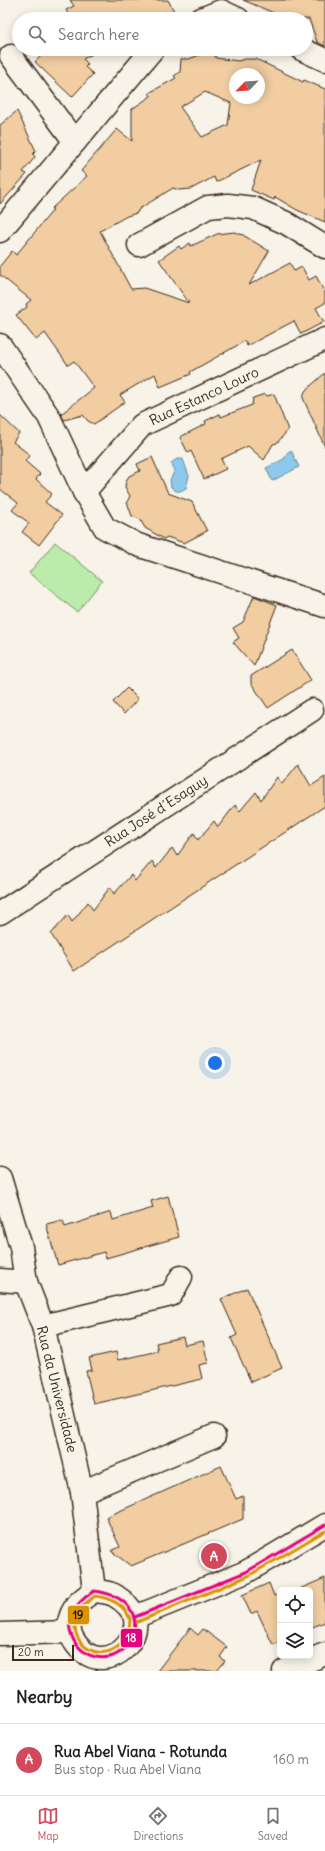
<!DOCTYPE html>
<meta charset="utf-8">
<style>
body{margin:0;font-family:Delius,sans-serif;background:#f2f2f2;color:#222}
.controls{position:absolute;right:12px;bottom:12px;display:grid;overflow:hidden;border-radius:6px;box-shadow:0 2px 10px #0003}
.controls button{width:36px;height:36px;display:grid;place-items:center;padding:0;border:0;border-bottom:1px solid #e0e0e0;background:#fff;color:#222;font:20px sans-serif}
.compass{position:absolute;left:229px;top:68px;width:36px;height:36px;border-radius:50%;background:#fff;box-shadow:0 2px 10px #0003;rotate:245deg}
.scale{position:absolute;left:12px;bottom:10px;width:62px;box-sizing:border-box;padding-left:4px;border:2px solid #3b2a1e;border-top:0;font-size:11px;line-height:14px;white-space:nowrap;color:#3b2a1e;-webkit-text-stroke:3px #f7f3e8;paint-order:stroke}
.you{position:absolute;left:215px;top:1063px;width:14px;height:14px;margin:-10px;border:3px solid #fff;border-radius:50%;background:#1a73e8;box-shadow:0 0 0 6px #1a73e833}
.badge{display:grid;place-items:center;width:26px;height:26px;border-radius:50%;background:#d1495b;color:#fff;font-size:13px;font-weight:700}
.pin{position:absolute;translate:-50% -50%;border:2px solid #fff;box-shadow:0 1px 4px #0006}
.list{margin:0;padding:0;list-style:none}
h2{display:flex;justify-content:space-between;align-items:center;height:52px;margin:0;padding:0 16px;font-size:17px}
h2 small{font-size:13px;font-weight:400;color:#767676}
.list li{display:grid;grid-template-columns:26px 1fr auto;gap:12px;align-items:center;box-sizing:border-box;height:72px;padding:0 16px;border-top:1px solid #e0e0e0}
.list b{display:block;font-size:15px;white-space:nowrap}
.list p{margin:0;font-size:13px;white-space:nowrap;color:#767676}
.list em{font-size:13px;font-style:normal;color:#767676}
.icon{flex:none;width:22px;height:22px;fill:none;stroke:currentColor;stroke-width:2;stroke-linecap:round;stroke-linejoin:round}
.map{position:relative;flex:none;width:325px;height:1671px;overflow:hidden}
.search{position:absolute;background:#fff;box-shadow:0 2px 10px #0003;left:12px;right:12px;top:12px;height:44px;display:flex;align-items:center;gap:10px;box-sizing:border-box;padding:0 14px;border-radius:22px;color:#767676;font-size:15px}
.sheet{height:124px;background:#fff}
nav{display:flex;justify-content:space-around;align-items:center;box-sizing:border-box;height:56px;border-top:1px solid #e0e0e0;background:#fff;font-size:11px;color:#767676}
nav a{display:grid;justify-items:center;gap:2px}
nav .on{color:#d1495b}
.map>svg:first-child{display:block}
.green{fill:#bbecab;stroke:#7b8b64}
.water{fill:#8dc9ed;stroke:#6c899a}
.building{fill:#f1cda1;stroke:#3b2a1e;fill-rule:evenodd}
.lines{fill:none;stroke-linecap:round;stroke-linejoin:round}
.minor-casing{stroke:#3b2a1e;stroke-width:25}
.minor{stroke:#f7f3e8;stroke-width:22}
.bus-1-casing{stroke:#f7f3e8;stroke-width:6}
.bus-2-casing{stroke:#f7f3e8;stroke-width:6}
.bus-1{stroke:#e5007d;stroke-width:3}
.bus-2{stroke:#db9304;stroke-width:3}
.labels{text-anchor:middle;stroke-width:3;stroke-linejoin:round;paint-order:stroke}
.street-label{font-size:14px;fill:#3b2a1e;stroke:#f7f3e8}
.line-badge{stroke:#f7f3e8;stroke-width:1.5}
.badge-label{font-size:11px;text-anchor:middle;font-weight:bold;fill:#fff}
.pale-badge-label{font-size:11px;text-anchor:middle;font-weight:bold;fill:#111}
</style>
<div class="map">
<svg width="325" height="1671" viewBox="0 0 325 1671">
<rect width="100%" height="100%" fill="#f7f3e8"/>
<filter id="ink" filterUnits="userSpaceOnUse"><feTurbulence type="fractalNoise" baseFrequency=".025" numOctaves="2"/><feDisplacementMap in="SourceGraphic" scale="8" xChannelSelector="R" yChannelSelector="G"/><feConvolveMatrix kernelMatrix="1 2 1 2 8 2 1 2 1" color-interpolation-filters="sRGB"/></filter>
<g filter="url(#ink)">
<!-- green -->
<path class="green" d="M55,542L102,581L77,612L29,573Z"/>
<!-- water -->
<g class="water">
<path d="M291,450L299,467L272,481L266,468L284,459L287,453Z"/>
<path d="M177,459H183L189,476L186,488C180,492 176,493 171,487L170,480L175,470L171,463Z"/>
</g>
<!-- building -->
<g class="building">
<path d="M70,0H168L174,11L160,19H71L66,10L74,6Z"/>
<path d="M243,0H325V46L317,42L309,19H288Z"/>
<path d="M48,49H102L83,59L88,64L85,67L93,74L72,97L35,62Z"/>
<path d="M212,50L216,58L238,61L245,59H256L303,82L304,80L325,89V222L297,210L275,197L274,200L251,190L261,160L216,182L214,177L191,189L179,190L173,188L139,209L137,213L127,216L100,231L131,289L144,288L189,303L159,260L179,246L181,249L190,243L191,246L217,234L234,232L243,235L269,251L249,285L290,263L294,271L302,267L309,280L316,276L325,293V303L316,308L324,322L301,334L294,321L247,346L245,341L190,372L191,374L160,387L155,374L120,395L125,402L94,424L88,421L83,415L64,420L61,414L94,388L74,361L68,365L45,333L36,340L16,315L27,307L26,304L31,300L0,275V266L12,251L16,255L53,210L51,209L87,176L81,171L117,129L132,141V109L151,96L149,93L176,78L174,76L180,72L181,59H189ZM235,74H259V98H235ZM205,92L231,103L228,125L202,137L180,107Z"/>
<path d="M17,111L36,151L33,154L35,157L23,172L27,174L0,204V125Z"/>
<path d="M325,373V447L303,398L305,391Z"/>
<path d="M265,394L267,396L274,394L288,430L277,443L273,444L264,460L248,446L221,459L226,469L204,479L191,451L188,453L180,437L206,424L205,421L220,414L221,417L252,405L253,398Z"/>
<path d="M0,415L19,433L13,442L30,455L25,461L40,474L36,479L52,494L45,502L62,515L39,545L22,532L29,523L12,510L18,503L0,489Z"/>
<path d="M152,457L168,493L192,502L207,531L184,543L167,537L164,539L145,528L140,519L132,516L127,502L130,496L125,487L126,481L129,476L140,471L137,464Z"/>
<path d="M254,596L277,605L254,666L233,642L239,638L233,628L243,622Z"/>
<path d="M292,650L311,680L268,708L251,683V676Z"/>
<path d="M127,688L138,699L124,714L113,702Z"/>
<path d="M298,764L311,786L325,777V806L74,971L51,934L68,915L72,922L88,902L93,910L110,887L114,894L131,875L135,881L152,861L156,868L172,848L177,856L194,833L198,840L214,821L218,827L235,805L240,811L256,792L261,800L277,777L282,784Z"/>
<path d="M168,1196L179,1237L106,1258L104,1252L58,1265L46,1224L63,1220L65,1227L111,1212L113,1220L153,1208L151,1201Z"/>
<path d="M247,1288L282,1368L251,1382L231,1338L237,1335L221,1299Z"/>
<path d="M183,1337L185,1345L203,1341L208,1363L199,1365L202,1379L94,1404L86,1371L92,1370L89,1358L116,1352L118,1360L158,1351L156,1343Z"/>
<path d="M221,1466L236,1499L243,1496V1519L131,1566L111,1551L120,1547L106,1517Z"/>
<path d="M325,1578V1622L310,1628V1590H297Z"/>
<path d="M269,1583L274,1596L280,1593V1642L273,1645L257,1611L251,1614L242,1595Z"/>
<path d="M190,1628L198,1635L203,1629L227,1647L220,1657L225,1661L217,1671H157Z"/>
</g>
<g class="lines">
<!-- minor casing -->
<g class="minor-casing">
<g id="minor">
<path d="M201,19L221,11L238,19"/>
<path d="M301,49L325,60"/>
<path d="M11,56L75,142"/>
<path d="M0,231L153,49"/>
<path d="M139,245L208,207L228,205L253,208L286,223L325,247"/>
<path d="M0,345L49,417L84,492L105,528L138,545L325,606"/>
<path d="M84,492L142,425L325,339"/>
<path d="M0,913L312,710"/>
<path d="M0,1178L21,1247L26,1282L43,1326L82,1492L94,1591"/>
<path d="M0,1280L26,1282"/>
<path d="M43,1326L171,1295L181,1277"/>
<path d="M82,1492L214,1436"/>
<path d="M94,1591C101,1592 111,1592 117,1597C124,1601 133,1610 135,1618C138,1638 122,1657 102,1658C83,1659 65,1636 70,1618C74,1605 83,1598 94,1591Z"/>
<path d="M135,1617L246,1572L325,1525"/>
<path d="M0,1634L70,1632"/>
<path d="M284,1671L325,1654"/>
</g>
</g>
<!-- minor -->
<use href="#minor" class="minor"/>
<!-- bus-1 casing -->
<g class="bus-1-casing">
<g id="bus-1">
<path d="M94,1591C160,1599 135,1665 96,1657C88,1656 81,1650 76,1644C61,1622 75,1603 94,1591Z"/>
<path d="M135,1617L246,1572L325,1525"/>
</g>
</g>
<!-- bus-2 casing -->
<g class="bus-2-casing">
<g id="bus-2">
<path d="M95,1596C110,1598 124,1604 130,1619C130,1629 128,1637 121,1644C93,1671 49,1627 95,1596Z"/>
<path d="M137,1622L248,1576L325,1531"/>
</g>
</g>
<!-- bus-1 -->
<use href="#bus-1" class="bus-1"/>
<!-- bus-2 -->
<use href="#bus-2" class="bus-2"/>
</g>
</g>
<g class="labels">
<!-- street labels -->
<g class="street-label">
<text transform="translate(204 396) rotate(-25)" y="5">Rua Estanco Louro</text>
<text transform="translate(156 811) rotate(-33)" y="5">Rua José d´Esaguy</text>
<text transform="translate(57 1389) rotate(76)" y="5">Rua da Universidade</text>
</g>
</g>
<g class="line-badge">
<rect x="67" y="1605" width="23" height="20" rx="4" fill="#db9304"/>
<rect x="120" y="1628" width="23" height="20" rx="4" fill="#e5007d"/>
</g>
<g class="badge-label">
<text x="131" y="1642">18</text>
</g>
<g class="pale-badge-label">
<text x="78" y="1619">19</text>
</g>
</svg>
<div class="controls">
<button><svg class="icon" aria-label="locate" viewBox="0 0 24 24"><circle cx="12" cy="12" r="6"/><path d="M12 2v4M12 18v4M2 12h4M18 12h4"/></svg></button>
<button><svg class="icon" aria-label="layers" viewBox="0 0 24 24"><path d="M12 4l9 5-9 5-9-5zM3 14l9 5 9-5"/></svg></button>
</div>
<svg class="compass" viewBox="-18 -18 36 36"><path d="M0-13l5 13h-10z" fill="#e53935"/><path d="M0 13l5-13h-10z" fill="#767676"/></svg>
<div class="scale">20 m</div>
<div class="you"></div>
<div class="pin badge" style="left:214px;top:1556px">A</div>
<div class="search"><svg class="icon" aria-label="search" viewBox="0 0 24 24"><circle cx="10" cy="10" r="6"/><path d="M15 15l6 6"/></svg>Search here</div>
</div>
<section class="sheet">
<h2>Nearby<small></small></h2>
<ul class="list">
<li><span class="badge">A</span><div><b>Rua Abel Viana - Rotunda</b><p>Bus stop · Rua Abel Viana</p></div><em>160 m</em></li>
</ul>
</section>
<nav>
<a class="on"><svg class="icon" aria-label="map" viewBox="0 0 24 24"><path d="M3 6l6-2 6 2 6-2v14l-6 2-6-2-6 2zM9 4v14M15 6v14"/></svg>Map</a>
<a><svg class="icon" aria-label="directions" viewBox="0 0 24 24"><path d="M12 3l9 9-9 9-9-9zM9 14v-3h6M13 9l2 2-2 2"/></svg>Directions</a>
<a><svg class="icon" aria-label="saved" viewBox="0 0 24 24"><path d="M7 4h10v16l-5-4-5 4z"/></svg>Saved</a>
</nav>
